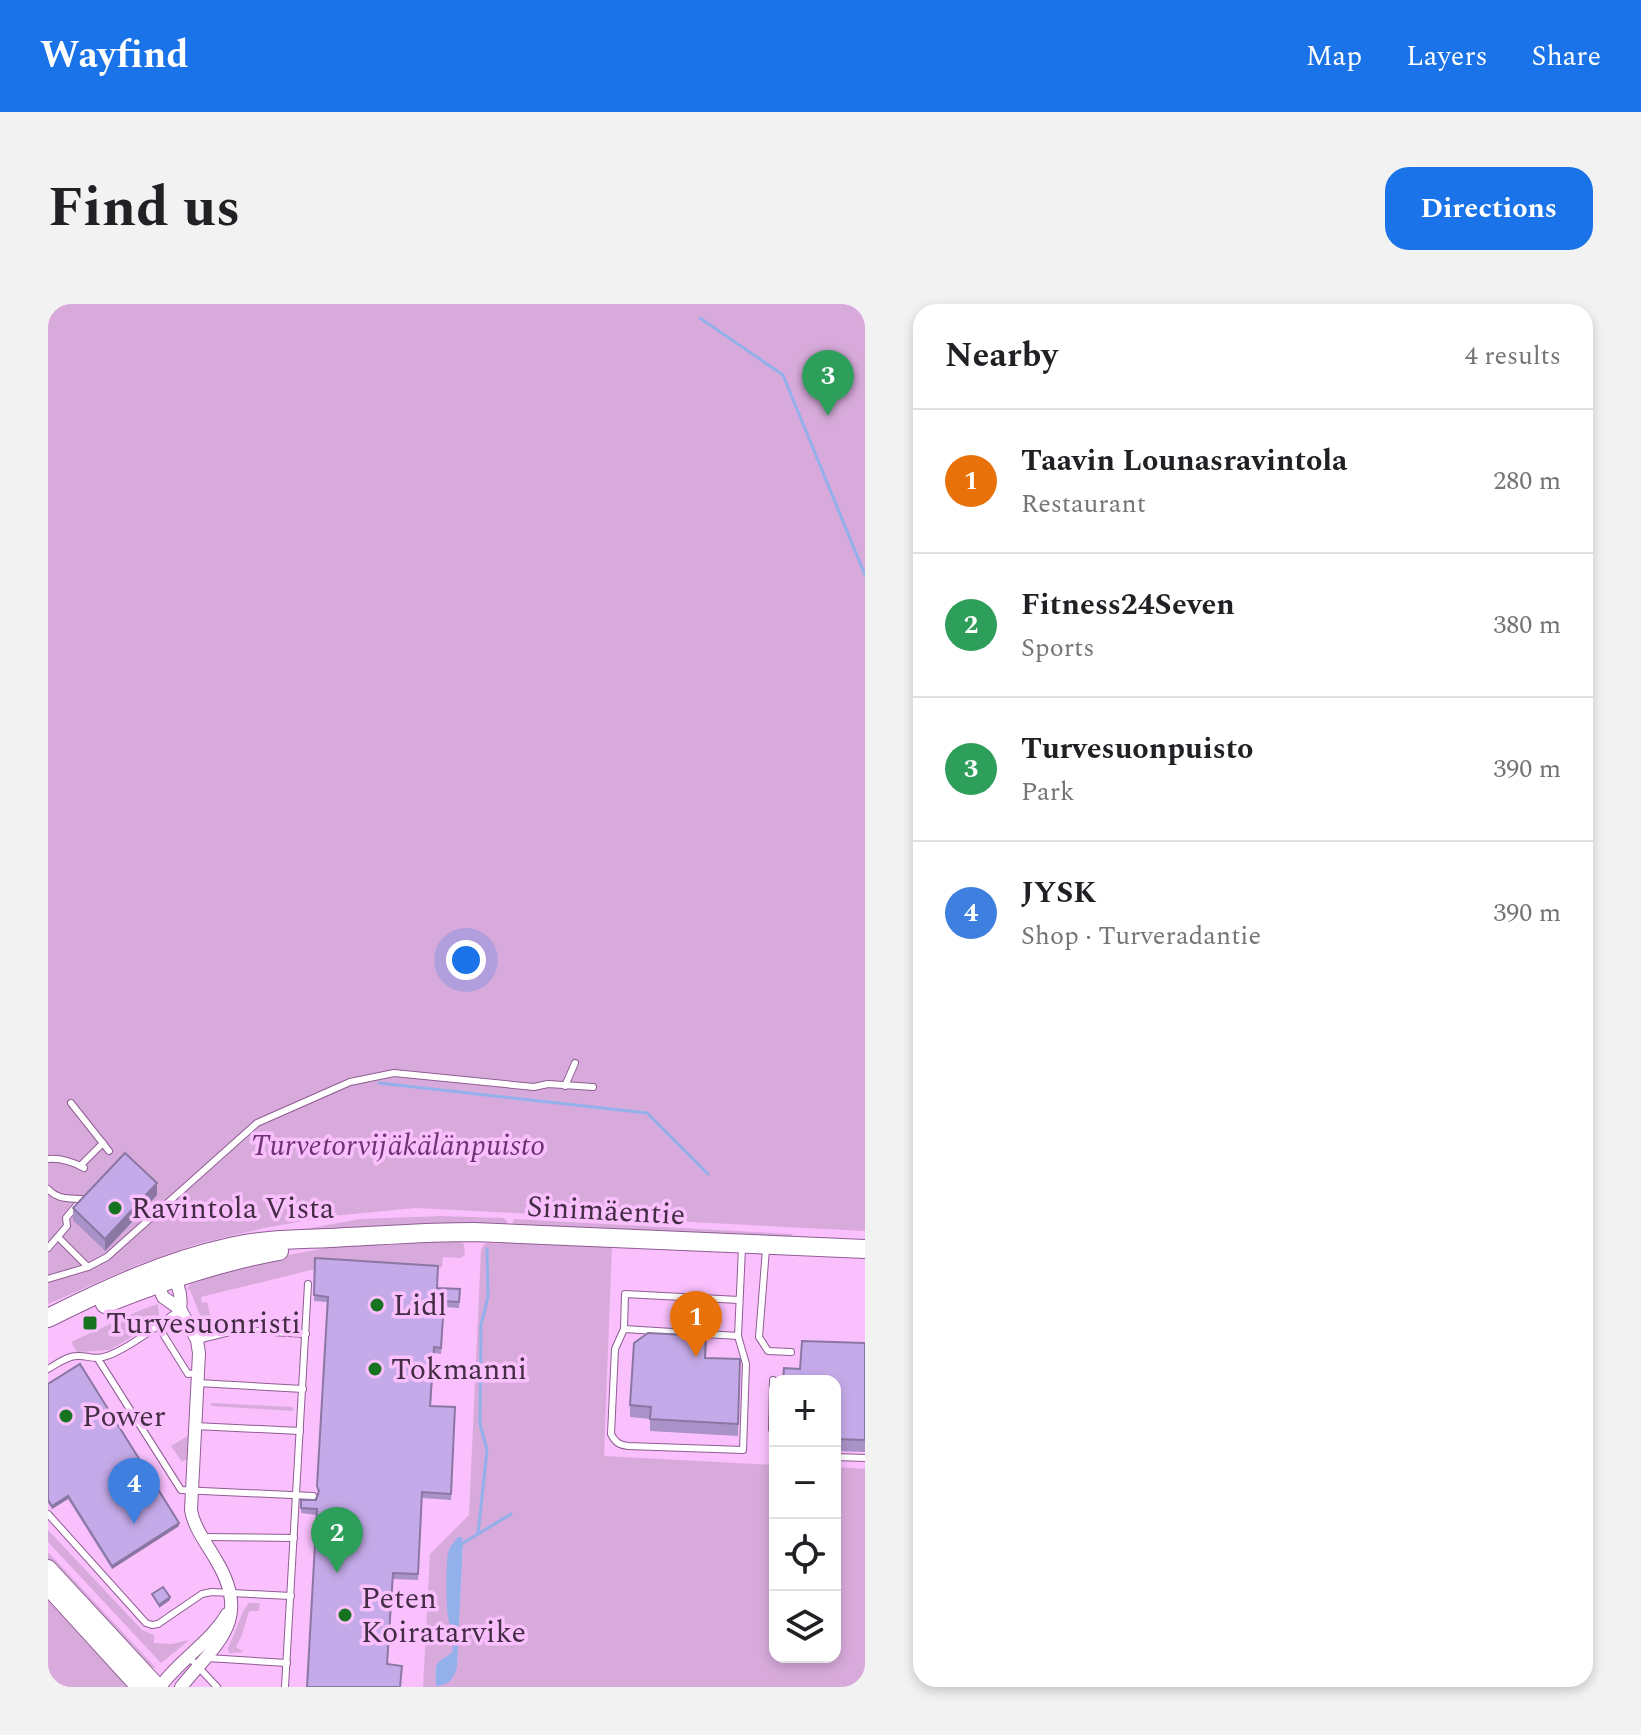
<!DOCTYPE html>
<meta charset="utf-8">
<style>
body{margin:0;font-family:Spectral,serif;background:#f2f2f2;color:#202124}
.controls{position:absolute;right:24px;bottom:24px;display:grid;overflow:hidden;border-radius:16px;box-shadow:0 4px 12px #0003}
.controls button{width:72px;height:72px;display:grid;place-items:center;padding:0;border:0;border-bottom:2px solid #e0e0e0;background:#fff;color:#202124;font:40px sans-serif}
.you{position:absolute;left:418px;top:656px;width:28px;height:28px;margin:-20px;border:6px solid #fff;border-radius:50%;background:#1a73e8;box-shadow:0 0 0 12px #1a73e833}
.badge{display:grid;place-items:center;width:52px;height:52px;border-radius:50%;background:#1a73e8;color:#fff;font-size:26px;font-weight:700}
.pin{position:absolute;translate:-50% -66px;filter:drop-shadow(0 2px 4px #0008)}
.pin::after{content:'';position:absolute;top:42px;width:28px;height:24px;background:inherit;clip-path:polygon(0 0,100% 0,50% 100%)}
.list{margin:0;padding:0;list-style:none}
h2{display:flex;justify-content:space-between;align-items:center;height:104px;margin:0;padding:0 32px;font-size:34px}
h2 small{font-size:26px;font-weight:400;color:#757577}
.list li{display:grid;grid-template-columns:52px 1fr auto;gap:24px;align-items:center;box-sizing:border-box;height:144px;padding:0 32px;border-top:2px solid #e0e0e0}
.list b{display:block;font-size:30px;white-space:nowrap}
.list p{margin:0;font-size:26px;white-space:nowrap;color:#757577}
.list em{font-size:26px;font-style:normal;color:#757577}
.icon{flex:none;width:44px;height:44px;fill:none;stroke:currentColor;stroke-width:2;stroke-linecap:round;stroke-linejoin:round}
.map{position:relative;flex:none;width:817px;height:1383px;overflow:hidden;border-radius:24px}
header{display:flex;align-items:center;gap:48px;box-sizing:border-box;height:112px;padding:0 40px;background:#1a73e8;color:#fff}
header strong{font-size:38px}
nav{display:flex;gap:44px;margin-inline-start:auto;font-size:28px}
.intro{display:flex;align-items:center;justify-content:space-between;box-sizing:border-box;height:192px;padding:0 48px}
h1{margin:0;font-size:56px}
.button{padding:20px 36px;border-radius:24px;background:#1a73e8;color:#fff;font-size:28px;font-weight:700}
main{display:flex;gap:48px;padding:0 48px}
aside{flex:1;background:#fff;border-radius:24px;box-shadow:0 4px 12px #0003}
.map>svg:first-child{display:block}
.green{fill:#d8aadb;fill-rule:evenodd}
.water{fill:#93b0eb}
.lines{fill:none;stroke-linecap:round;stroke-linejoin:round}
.stream{stroke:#93b0eb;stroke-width:3}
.service-casing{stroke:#8f5c94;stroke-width:8}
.minor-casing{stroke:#8f5c94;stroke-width:14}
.secondary-casing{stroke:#8f5c94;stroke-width:18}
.primary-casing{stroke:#8f5c94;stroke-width:20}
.service{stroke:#fff;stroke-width:6}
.minor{stroke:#fff;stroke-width:12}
.secondary{stroke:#fff;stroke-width:16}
.primary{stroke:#fff;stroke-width:18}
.wall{fill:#a992c8}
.shaded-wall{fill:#8a77a3}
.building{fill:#c5aae9;stroke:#8a77a3;stroke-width:2}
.poi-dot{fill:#187320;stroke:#f9c0fd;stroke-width:3}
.labels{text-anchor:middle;stroke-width:7;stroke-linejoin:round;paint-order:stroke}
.park-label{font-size:30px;font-style:italic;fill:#6e3374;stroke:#f9c0fd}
.poi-label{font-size:30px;fill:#432c44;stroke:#f9c0fd;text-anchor:start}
.street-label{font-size:30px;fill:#432c44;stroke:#f9c0fd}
</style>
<header>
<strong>Wayfind</strong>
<nav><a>Map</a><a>Layers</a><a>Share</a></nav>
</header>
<div class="intro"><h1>Find us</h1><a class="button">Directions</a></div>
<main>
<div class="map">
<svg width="817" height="1383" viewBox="0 0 817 1383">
<rect width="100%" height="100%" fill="#f9c0fd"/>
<!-- green -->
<g class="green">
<path d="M0,0H817V927L368,904L284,912L216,924L149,940L89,961L0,1000Z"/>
<path d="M393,912L455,914L459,917V920H371L219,933L218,932L312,915Z"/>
<path d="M466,915L744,930V934L464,921Z"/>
<path d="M410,935L416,940L417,951L412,954L395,953L394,963L388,965H267L153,993L154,999L159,998L164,1020L158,1021L155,1019L142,986L139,985L148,973L207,957L289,942Z"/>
<path d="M457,938L564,942L556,1152L727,1161V1353H787V1163L817,1165V1383H375L382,1250L421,1211L433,946L436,940C443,937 450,942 457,938ZM414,1233L415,1238L409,1364L388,1382C387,1361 386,1360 404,1349C407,1336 404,1324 400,1312Z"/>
<path d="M110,1000L111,1011L106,1019L62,1046L29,1048L23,1038L95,1005Z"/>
<path d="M163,1099L245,1103V1107L163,1102Z"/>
<path d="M140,1132L139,1155L134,1158L123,1142Z"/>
<path d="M0,1226L94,1326L106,1331V1339L124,1340L140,1336L139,1338L113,1359L0,1238Z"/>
<path d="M0,1248L107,1363V1364L99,1362L0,1258Z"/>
<path d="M0,1294L86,1383H0Z"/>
<path d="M201,1299H212L211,1307H201L194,1331L188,1343L196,1348L181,1349L180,1344C187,1331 193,1307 201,1299Z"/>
</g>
<!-- water -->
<path class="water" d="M410,1233H414L415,1238L409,1364C405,1376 400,1381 388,1382C388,1360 384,1361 404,1349C407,1335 402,1326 400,1312C398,1301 398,1258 400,1249C402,1242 406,1238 410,1233Z"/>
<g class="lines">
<!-- stream -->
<g class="stream">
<path d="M652,14L735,71L817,271"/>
<path d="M331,779L599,809L660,870"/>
<path d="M430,1230L439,1146L432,1120L433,1021L440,993L439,945"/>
<path d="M412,1241L463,1210"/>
</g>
<!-- service casing -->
<g class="service-casing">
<g id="service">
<path d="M517,782L527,759"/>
<path d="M23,799L61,847"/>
<path d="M0,855C13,854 25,858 36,864"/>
<path d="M32,862L55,839"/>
<path d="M0,885C10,896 20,894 34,895"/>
<path d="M0,944L19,922L18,914L28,902"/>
<path d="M718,945L711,1033L720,1047L743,1048"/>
<path d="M40,963L59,953L209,819L302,778L346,769L486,783L500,780L545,783"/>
<path d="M0,975L40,963L11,934"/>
<path d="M691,996L577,990L576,1025L690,1032L694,944"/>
<path d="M110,1022L140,1070L150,1069"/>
<path d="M576,1025L567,1045L563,1130C567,1138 571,1141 580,1142L695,1146L698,1060L690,1032"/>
<path d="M149,1036L190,1026L258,1030"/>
<path d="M50,1055L133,1186L265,1192"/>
<path d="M0,1065C9,1060 19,1052 29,1052C38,1051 46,1056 55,1053C75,1049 114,1019 131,1006"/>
<path d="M725,1076L724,1125L727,1135"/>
<path d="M150,1079L255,1085"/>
<path d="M147,1122L252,1127"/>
<path d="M787,1153L817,1154"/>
<path d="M0,1210L98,1319L104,1321L110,1320L154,1290L164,1288L243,1292"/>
<path d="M154,1233L246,1234"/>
<path d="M141,1353L169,1383"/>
<path d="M159,1354L239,1359"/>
<path d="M237,1383L260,980"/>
</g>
</g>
<!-- minor casing -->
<g class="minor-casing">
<g id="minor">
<path d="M121,969C131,979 134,992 132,1005"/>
<path d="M110,976L109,979L115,993L132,1005L149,1036L151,1049L143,1206C146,1224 159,1240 168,1256C205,1317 168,1339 133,1383"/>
<path d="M112,1383C131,1356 162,1339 179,1310"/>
</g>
</g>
<!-- secondary casing -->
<g class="secondary-casing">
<g id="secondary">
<path d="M0,1264L110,1383"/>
<path d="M0,1283L91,1383"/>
</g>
</g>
<!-- primary casing -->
<g class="primary-casing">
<g id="primary">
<path d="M57,1000C114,977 170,958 231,947"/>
<path d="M0,1014C58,985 118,957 182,943C220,934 259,936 298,933C340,931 383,928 426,928L817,945"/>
</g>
</g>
<!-- service -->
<use href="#service" class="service"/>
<!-- minor -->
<use href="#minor" class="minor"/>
<!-- secondary -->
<use href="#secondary" class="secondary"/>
<!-- primary -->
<use href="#primary" class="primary"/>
</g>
<!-- wall -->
<g class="wall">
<path d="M109,891L57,947L25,916V904Z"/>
<path d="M267,954L389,984L412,985L411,1004L396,1003L393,1050L386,1049L383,1102L407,1103L403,1196L374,1194L370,1276L345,1275L259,1383L269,1211L253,1209V1204L268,1196L270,1190L269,1182L279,998L266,997Z"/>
<path d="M817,1039V1148L787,1147L752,1065Z"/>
<path d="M658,1054L692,1055L690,1132L602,1127V1115L582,1113V1101Z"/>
<path d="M0,1080L131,1222L64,1265L20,1195L4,1205L0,1199Z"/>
</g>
<!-- shaded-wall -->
<g class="shaded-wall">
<path d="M109,879V891L57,947V935Z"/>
<path d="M20,1192V1195L4,1205V1202Z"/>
<path d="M131,1219V1222L64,1265V1262Z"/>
<path d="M122,1293V1296L111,1304V1301Z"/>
</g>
<!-- building -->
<g class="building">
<path d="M77,849L109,879L57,935L25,904Z"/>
<path d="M267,954L390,962L389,984L412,985L411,998L396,997L393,1044L386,1043L382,1102L407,1103L403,1190L374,1188L370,1270L345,1269L339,1360L354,1362L352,1383H259L269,1205L253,1204V1196H268L271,1187L269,1182L280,993L266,991Z"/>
<path d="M600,1029L658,1032L657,1054L692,1055L690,1120L602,1115L603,1103L582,1101L586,1039Z"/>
<path d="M754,1037L817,1039V1136L787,1135V1077H735L736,1064L752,1065Z"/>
<path d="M32,1060L131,1219L64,1262L20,1192L4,1202L0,1196V1080Z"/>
<path d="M115,1283L122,1293L111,1301L104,1290Z"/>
</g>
<!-- markers -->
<g class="poi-dot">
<circle cx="67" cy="904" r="8"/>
<circle cx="329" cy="1001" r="8"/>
<rect x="34" y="1011" width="16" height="16" rx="4"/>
<circle cx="327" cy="1065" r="8"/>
<circle cx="18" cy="1112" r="8"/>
<circle cx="297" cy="1311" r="8"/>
</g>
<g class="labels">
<!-- park labels -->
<g class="park-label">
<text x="350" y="851">Turvetorvijäkälänpuisto</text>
</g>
<!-- poi labels -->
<g class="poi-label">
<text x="83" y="914">Ravintola Vista</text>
<text x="345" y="1011">Lidl</text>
<text x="58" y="1029">Turvesuonristi</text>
<text x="343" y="1075">Tokmanni</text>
<text x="34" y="1122">Power</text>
<text x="313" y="1304">Peten<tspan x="313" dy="34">Koiratarvike</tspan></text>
</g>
<!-- street labels -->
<g class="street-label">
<text transform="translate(558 906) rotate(3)" y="10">Sinimäentie</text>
</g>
</g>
</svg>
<div class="controls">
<button>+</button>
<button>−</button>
<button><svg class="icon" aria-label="locate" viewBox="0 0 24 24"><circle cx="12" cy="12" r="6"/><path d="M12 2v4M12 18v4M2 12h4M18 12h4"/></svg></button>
<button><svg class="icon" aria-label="layers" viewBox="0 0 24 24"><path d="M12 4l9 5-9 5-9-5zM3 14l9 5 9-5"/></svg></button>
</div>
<div class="you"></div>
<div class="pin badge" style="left:648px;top:1053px;background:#e8710a">1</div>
<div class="pin badge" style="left:289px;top:1269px;background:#2e9e5b">2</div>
<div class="pin badge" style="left:780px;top:112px;background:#2e9e5b">3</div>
<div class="pin badge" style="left:86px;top:1220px;background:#3f7fe0">4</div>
</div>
<aside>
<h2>Nearby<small>4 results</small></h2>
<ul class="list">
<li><span class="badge" style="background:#e8710a">1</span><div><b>Taavin Lounasravintola</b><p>Restaurant</p></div><em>280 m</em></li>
<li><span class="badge" style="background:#2e9e5b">2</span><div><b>Fitness24Seven</b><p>Sports</p></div><em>380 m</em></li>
<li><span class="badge" style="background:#2e9e5b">3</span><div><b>Turvesuonpuisto</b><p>Park</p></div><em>390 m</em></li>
<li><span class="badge" style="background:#3f7fe0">4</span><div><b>JYSK</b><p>Shop · Turveradantie</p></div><em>390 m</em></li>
</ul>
</aside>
</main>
